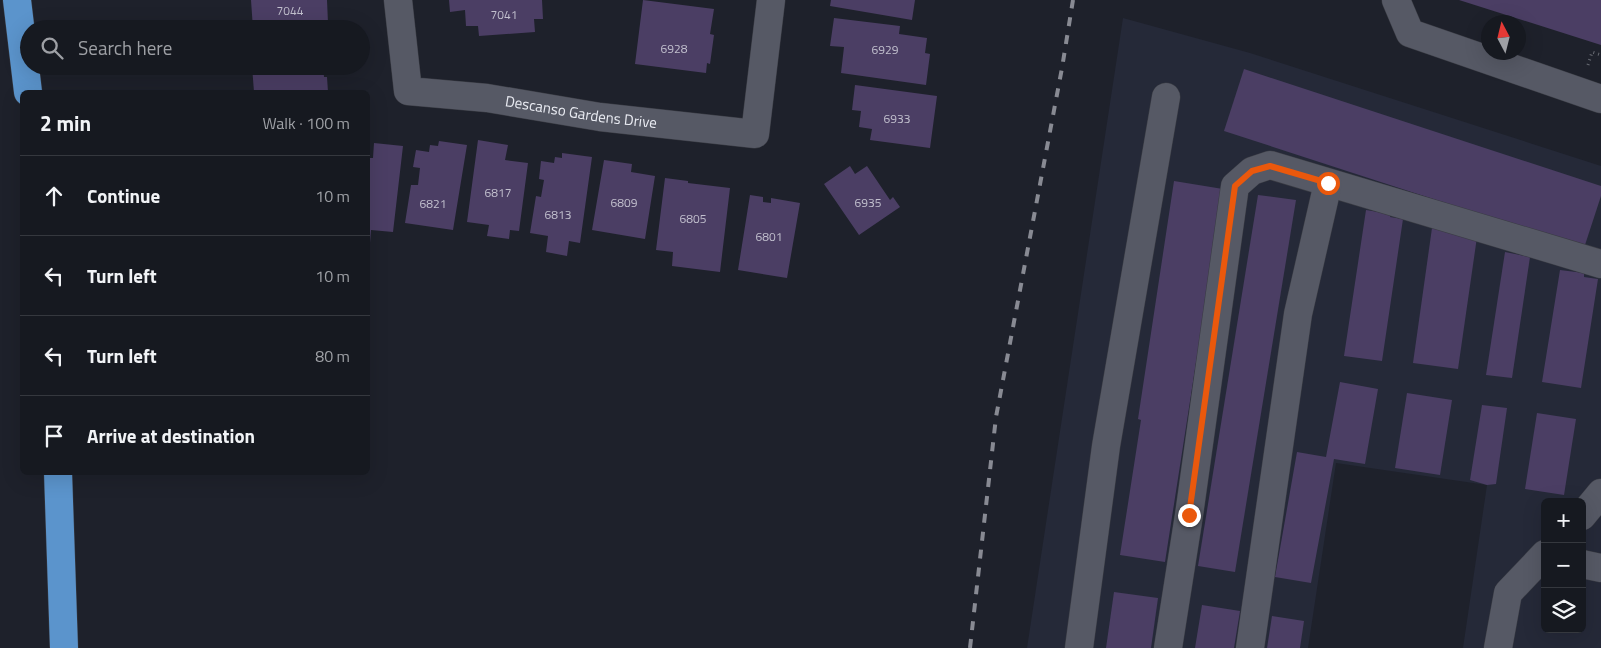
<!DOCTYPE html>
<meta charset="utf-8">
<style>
body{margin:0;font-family:"Titillium Web",sans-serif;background:#23262d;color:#f1f3f6}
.controls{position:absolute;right:15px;bottom:15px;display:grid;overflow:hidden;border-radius:8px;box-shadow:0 5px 20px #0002}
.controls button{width:45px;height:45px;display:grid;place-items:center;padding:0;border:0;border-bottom:1px solid #35383e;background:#161920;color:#f1f3f6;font:25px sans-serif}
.compass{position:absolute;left:1481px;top:15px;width:45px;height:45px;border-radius:50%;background:#161920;box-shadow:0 5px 20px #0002;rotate:353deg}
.stop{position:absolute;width:15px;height:15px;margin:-11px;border:4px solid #ea580c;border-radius:50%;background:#fff}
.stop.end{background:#ea580c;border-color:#fff;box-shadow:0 1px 5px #0008}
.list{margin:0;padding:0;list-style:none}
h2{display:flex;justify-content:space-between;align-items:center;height:65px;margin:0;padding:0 20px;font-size:21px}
h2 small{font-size:16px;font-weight:400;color:#9ea0a5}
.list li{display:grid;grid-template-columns:32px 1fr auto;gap:15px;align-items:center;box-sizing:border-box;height:80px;padding:0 20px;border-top:1px solid #35383e}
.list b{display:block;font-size:19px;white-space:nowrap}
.list em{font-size:16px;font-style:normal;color:#9ea0a5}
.icon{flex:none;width:28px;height:28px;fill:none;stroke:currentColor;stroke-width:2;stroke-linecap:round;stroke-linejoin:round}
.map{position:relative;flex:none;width:1601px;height:648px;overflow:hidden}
.search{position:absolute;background:#161920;box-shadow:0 5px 20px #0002;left:20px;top:20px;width:350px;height:55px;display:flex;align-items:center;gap:12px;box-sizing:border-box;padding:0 18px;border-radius:28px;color:#9ea0a5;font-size:19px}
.panel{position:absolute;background:#161920;box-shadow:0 5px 20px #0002;left:20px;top:90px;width:350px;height:385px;border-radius:8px}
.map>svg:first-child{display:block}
.built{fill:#252938;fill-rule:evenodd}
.building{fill:#4b3e64}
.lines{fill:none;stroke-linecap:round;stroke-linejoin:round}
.minor-casing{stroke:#3a3c44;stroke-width:29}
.highway-casing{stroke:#3a3c44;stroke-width:29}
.path{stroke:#676a72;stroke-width:3;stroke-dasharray:1 4;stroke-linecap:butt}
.minor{stroke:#565965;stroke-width:28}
.highway{stroke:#5b94cc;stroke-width:28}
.rail{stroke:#888a93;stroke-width:4;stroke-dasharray:9 9;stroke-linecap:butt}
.route{stroke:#ea580c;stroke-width:6}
.labels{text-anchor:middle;stroke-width:5;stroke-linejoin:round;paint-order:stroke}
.number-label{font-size:12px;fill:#c2c0ce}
.street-label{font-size:15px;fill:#e9ebf2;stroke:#1e212b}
</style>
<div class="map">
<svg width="1601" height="648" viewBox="0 0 1601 648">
<rect width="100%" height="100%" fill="#1e212b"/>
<!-- built -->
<path class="built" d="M1123,18L1250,53L1601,166V648H1463L1487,485L1336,463L1308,648H1027ZM1545,502H1582V629H1545Z"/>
<!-- building -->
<g class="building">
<path d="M251,0H327L328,23H325L326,29H253Z"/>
<path d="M449,0H542L543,19H534L535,32L479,36L478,26H466L465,10L450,12Z"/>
<path d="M643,0L714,9L710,34L714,35L710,64L707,63L706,73L635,64Z"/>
<path d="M831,0H915L912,20L830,6Z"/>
<path d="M1459,0H1601V45Z"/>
<path d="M834,18L900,26L899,34L927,38L925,53L930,54L926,85L841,73L844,47L830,46Z"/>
<path d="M252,66H323L324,77H327L328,92H254Z"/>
<path d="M1244,69L1601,186V196L1584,248L1224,131Z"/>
<path d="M855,85L937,96L930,148L870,140L872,129L859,127L861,111L852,110Z"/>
<path d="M478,140L508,145L505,160L528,163L519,231L510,230L509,239L487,236L489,225L467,222Z"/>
<path d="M439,141L467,145L453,230L405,223L411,185H418L420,168L413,167L416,150L429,152L430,145L438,146Z"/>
<path d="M374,143L403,146L393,232L371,230L370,243H368V158H373Z"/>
<path d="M562,153L592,157L580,243L569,241L567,256L546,252L548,236L530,233L536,196L541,197L544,180L539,179L541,161L554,163L555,157L562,158Z"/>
<path d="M604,160L632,164L631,172L655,176L645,239L592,230Z"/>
<path d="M850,166L855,174L867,166L890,200L893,197L900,207L859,235L824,184Z"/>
<path d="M665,178L688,181V183L730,188L720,272L672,266L673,252L656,250Z"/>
<path d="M1174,181L1223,189L1165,562L1120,555L1141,420L1138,419Z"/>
<path d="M750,195L763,197V202L771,203V198L800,203L787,278L738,270Z"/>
<path d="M1258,195L1296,200L1235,572L1198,566Z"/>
<path d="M1366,210L1391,214L1390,217L1403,219L1382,361L1344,356Z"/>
<path d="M1432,228L1477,237L1458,369L1413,363Z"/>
<path d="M1505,252L1530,257L1512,378L1486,375Z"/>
<path d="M1560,270L1584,273V277L1598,279L1581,388L1542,382Z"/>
<path d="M1340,382L1378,389L1365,464L1334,459L1311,583L1275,577L1297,452L1326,457Z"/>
<path d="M1407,393L1452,400L1440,475L1395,468Z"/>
<path d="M1482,405L1507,408L1496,484L1487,485L1470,480Z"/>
<path d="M1537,413L1576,419L1564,495L1525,489Z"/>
<path d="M1114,592L1158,598L1151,648H1106Z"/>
<path d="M1202,605L1240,611L1234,648H1195Z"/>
<path d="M1272,616L1304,621L1300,648H1267Z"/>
</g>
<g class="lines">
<!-- minor casing -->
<g class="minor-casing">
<g id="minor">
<path id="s1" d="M398,0L408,91L487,98L600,117L755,134L771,0"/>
<path d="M1396,0L1410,33L1601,99"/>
<path d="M1582,516L1601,493"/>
<path d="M1582,564L1601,568"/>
<path d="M1079,648L1106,446L1166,97"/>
<path d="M1168,648L1189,515L1235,186L1252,171L1270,165L1601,264"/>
<path d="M1250,648L1298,314L1328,183"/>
<path d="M1498,648L1508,593L1545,554"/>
</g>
</g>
<!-- highway casing -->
<g class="highway-casing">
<g id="highway">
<path d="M17,0L28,92"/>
<path d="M58,472L64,648"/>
</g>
</g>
<!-- path -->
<path class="path" d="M1588,65L1592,52L1601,55"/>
<!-- minor -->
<use href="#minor" class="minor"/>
<!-- highway -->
<use href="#highway" class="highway"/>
<!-- rail -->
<path class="rail" d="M970,648L996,417L1062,68L1073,0"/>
</g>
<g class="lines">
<!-- route -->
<path class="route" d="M1189,515L1235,186L1252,171L1270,166L1328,183"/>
</g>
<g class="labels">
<!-- number labels -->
<g class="number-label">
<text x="290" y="15">7044</text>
<text x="504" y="19">7041</text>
<text x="674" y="53">6928</text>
<text x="885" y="54">6929</text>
<text x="897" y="123">6933</text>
<text x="498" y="197">6817</text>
<text x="624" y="207">6809</text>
<text x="868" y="207">6935</text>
<text x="433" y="208">6821</text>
<text x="558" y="219">6813</text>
<text x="693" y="223">6805</text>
<text x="769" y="241">6801</text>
</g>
<!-- street labels -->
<g class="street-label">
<text dy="5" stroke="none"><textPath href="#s1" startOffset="266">Descanso Gardens Drive</textPath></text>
</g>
</g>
</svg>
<div class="controls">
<button>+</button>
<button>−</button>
<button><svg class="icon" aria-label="layers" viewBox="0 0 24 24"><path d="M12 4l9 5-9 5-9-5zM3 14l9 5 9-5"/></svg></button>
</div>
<svg class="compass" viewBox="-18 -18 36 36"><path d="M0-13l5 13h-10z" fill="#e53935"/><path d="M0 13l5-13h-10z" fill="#9ea0a5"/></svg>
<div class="stop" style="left:1328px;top:183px"></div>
<div class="stop end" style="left:1189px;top:515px"></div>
<div class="search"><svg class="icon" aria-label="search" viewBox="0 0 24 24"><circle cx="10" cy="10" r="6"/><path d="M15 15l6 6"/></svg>Search here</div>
<section class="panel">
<h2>2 min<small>Walk · 100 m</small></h2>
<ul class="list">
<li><svg class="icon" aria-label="ahead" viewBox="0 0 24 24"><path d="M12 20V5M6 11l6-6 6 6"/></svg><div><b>Continue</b></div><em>10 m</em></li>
<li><svg class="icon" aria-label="left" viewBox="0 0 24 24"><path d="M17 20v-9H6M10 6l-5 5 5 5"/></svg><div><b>Turn left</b></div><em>10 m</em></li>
<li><svg class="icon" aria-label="left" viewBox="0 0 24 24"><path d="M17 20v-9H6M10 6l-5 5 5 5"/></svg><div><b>Turn left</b></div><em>80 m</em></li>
<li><svg class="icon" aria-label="arrive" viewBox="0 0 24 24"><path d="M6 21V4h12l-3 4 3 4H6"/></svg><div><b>Arrive at destination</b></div></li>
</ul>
</section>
</div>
